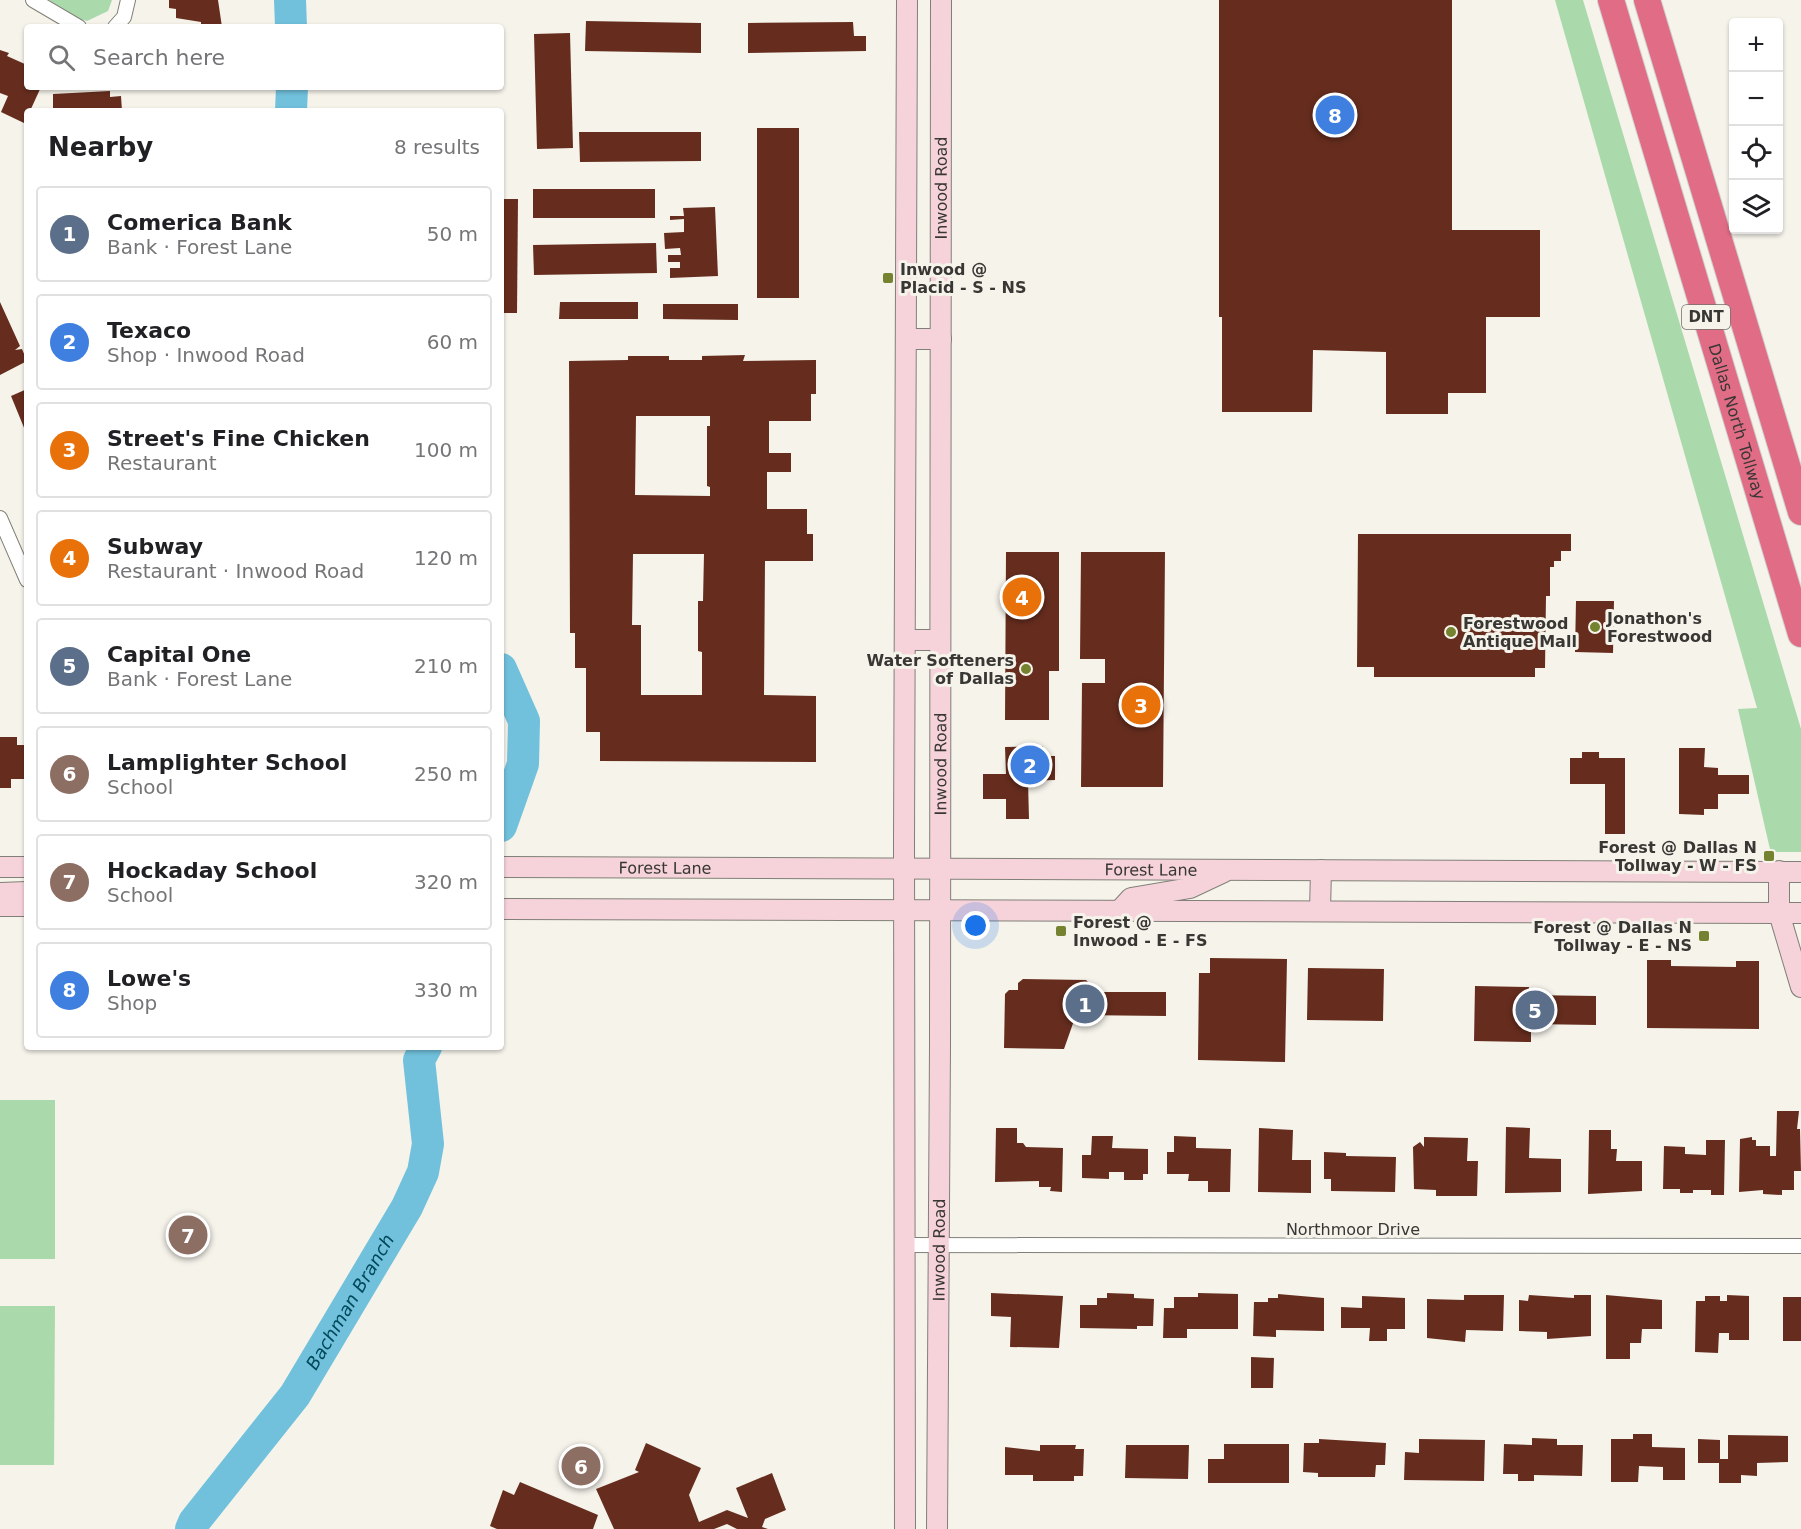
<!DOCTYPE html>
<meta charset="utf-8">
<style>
body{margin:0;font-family:"DejaVu Sans",sans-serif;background:#f2f2f2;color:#202124}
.controls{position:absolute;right:18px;top:18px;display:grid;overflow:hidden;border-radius:6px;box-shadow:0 2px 4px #0004}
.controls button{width:54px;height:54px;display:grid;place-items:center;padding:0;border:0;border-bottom:2px solid #e0e0e0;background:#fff;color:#202124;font:30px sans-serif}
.you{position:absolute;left:976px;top:926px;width:21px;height:21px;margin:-15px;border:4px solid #fff;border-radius:50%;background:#1a73e8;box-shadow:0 0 0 9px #1a73e833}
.badge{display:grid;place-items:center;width:39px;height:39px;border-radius:50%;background:#75822f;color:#fff;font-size:20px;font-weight:700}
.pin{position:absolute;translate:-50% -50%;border:3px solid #fff;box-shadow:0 2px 6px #0006}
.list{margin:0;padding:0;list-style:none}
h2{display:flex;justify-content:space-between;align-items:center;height:78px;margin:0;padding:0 24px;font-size:26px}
h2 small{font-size:20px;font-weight:400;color:#757577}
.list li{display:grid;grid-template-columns:39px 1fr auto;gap:18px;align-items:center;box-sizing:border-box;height:96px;margin:0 12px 12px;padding:0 12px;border:2px solid #e0e0e0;border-radius:6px}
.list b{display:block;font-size:22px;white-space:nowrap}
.list p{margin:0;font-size:20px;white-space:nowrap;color:#757577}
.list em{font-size:20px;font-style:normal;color:#757577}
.icon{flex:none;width:33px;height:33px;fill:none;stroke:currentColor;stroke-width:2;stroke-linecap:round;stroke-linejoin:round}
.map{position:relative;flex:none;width:1801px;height:1529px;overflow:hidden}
.search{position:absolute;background:#fff;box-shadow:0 2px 4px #0004;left:24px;top:24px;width:480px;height:66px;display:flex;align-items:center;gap:15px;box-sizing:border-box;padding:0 21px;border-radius:6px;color:#757577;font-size:22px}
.panel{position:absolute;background:#fff;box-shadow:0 2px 4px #0004;left:24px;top:108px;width:480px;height:942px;border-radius:6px}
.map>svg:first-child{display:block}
.green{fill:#aad9ac}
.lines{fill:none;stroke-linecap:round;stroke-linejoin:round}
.river{stroke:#71c1dc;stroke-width:32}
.building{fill:#662d1e;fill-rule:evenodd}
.street-casing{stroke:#818078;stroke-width:16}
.secondary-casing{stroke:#818078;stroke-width:22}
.highway-casing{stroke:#cfcfce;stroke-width:28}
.street{stroke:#fff;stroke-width:14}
.secondary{stroke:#f6d3db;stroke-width:20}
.highway{stroke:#e06c86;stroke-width:26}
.poi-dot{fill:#75822f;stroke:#f5f3ea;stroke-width:2}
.labels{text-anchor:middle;stroke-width:6;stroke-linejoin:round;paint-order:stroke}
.shield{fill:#f5f3ea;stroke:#716f6b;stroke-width:1.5}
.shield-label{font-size:15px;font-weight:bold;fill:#383734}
.street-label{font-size:16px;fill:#383734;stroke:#f5f3ea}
.poi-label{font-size:16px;font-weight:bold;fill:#383734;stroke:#f5f3ea;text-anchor:start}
.water-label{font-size:18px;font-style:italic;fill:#00495b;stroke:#f5f3ea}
</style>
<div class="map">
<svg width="1801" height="1529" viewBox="0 0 1801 1529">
<rect width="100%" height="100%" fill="#f5f3ea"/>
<!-- green -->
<g class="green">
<path d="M49,0H112L108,11L87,21L70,16Z"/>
<path d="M1555,0H1583L1801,729V852H1771L1769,845L1738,709L1757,708Z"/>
<rect x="0" y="1100" width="55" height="159"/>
<path d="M0,1306H55L54,1465H0Z"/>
</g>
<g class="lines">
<!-- river -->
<g class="river">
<path d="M290,0L291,27"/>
<path d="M291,111L292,87"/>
<path d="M501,669L524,721L523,764L501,826"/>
<path id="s1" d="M191,1529L194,1522L295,1395L407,1207L423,1172L428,1144L419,1060L426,1047"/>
</g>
</g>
<!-- building -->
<g class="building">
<path d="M169,0H218L222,27H201V22L176,18V9L169,8Z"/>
<path d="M1219,0H1452V230H1540V317H1486V393H1448V414H1386V352L1313,350L1312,412H1222V317H1219Z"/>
<path d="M586,21L701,23V53L585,51Z"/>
<path d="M853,22L854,36H866V51L748,53V23Z"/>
<path d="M570,33L573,148L537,149L534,34Z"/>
<path d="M0,50L9,53L7,56L27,65V87H41L30,111H27L24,123L1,112L8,96L0,93Z"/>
<path d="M110,91V97L121,96L122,111H53V94Z"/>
<rect x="757" y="128" width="42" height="170"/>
<path d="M579,132H701V161L580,162Z"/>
<rect x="533" y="189" width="122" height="29"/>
<path d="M501,199H518L517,313H501Z"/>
<path d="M715,207L718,276L670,278V268H680V262H668V255H681L680,248L665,249L664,233L684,232V219L670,220V216H684L683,208Z"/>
<path d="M656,243L657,273L534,275L533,245Z"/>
<path d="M0,302L20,346L15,350L22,349L27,361L0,375Z"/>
<path d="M560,302H638V319H559Z"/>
<path d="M663,304H738V320L663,319Z"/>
<path d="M745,355L743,361L816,360V394H811V421H769V453H791V472H767V509H807V534H813V561H765L764,695L816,696V762L600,761V732H586V668H575V633H570L569,361L628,360V356H669V360H702V356ZM636,416H710V426H707V486L710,487V496L635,495ZM633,554H704L703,601H698V651L702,652V695H641V625H632Z"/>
<path d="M27,389V435L11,396Z"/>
<path d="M1358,534H1571V551H1561V561H1554V567H1550V596H1546L1545,668H1535V677H1374V667H1357Z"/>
<path d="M1006,552H1059V671H1049V720H1005Z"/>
<path d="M1081,552H1165L1163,787H1081L1082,683H1105V659H1080Z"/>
<path d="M1576,601H1614L1613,653L1575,652Z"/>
<path d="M0,737H17V745H27V779H11V788H0Z"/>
<path d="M1043,746V756H1055V780L1028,781L1029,819H1006V799H983V774H1006L1005,747Z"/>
<path d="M1679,748H1705L1704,767L1718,768V775H1749V794H1718V809H1704V815L1679,814Z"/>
<path d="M1582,752H1599V758H1625V834H1605V784H1570V758H1582Z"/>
<path d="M1210,958L1287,959L1285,1062L1198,1060L1199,973H1210Z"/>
<path d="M1647,960H1671V966L1736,967V961H1759V1029L1647,1028Z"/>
<path d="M1308,968L1384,969L1383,1021L1307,1020Z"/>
<path d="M1023,979L1086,980L1098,992H1166V1016L1076,1015L1064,1049L1004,1048L1005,994L1009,990H1018V983Z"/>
<path d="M1475,986L1529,987V995L1596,996V1025L1531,1024V1042L1474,1041Z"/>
<path d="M1777,1111H1799L1797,1129H1800L1801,1171H1794V1190H1782V1195L1763,1194V1190L1739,1192L1740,1139L1752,1137V1140H1756V1146H1770V1156H1776Z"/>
<path d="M1506,1127L1530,1128L1529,1158L1561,1159V1192L1505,1193Z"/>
<path d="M996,1128H1017V1143H1023L1026,1147L1063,1148L1062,1192L1050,1191L1051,1187H1039V1181L995,1182Z"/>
<path d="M1259,1128L1293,1130L1292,1160H1311V1193L1258,1192Z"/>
<path d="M1589,1130H1611V1149H1617L1616,1161H1642V1191L1588,1194Z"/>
<path d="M1092,1136H1113L1112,1148L1148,1149V1174H1143V1180H1124V1172H1109V1179L1082,1178V1155H1091Z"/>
<path d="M1174,1136L1196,1137V1148L1231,1149L1230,1192H1208V1181H1188L1189,1174H1167V1152H1174Z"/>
<path d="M1424,1137L1468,1138L1467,1161H1478L1477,1196H1436V1190L1414,1189L1413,1147L1420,1142L1424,1147Z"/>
<path d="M1706,1140H1725L1724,1195H1711V1190H1693V1193H1680V1189H1663L1664,1146L1685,1147V1154L1706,1155Z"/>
<path d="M1324,1152L1346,1153V1156L1396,1157L1395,1192L1331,1191V1179H1324Z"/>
<path d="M991,1293L1063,1296L1059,1348L1010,1347L1011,1317L991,1316Z"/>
<path d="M1107,1293L1134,1294V1298L1154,1299L1153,1326H1137V1329L1080,1328V1305H1097V1298H1107Z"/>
<path d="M1198,1293L1238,1294V1329H1187V1338H1163L1164,1308H1174V1297H1198Z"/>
<path d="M1278,1294L1324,1298V1331L1276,1330V1337L1253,1336L1254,1302H1268V1298H1278Z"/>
<path d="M1464,1295H1504L1503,1331L1466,1330L1465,1342L1427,1338V1299L1464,1300Z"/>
<path d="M1529,1295L1574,1298V1295H1591V1336L1547,1339V1332L1519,1331V1300L1528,1301Z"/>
<path d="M1606,1295L1662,1300V1329H1642L1641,1343H1630V1359H1606Z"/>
<path d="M1727,1295L1749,1296V1340H1729V1333H1719L1718,1353L1695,1352L1696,1301H1705V1296H1720V1301H1727Z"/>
<path d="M1362,1296L1405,1298V1329H1387V1341H1369L1370,1328H1341V1307L1362,1308Z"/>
<rect x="1783" y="1297" width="18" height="44"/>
<path d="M1251,1357L1274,1358L1273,1388H1251Z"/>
<path d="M1633,1434H1652V1447L1685,1448V1480H1663V1467L1639,1466L1638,1482H1611V1439H1633Z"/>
<path d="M1728,1435L1788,1436V1462L1757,1463V1476L1741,1475V1483H1719V1463H1698V1439L1720,1440V1459H1728Z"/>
<path d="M1532,1438L1557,1439V1445H1583L1582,1476L1534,1475V1481H1518V1474H1503L1504,1444L1532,1445Z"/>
<path d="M1319,1439L1386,1443L1385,1465H1376L1375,1477H1318V1473L1303,1472L1304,1443H1319Z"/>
<path d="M1419,1439L1485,1440L1484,1481L1404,1480L1405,1452L1419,1453Z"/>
<path d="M646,1443L701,1468L689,1495L699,1522L727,1510L748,1518L736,1488L772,1473L786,1510L765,1519L762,1527L768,1529H737L727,1524L714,1529H614L596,1489L639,1472L635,1470Z"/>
<path d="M1224,1444H1289V1483H1208V1459H1224Z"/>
<path d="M1040,1445H1076L1075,1449H1084L1083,1476H1074V1481H1033V1475H1005V1447L1040,1451Z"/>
<path d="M1126,1445H1189L1188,1479L1125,1478Z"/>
<path d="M520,1482L598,1515L593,1529H497L490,1526L503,1490L514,1495Z"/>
</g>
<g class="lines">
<!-- street casing -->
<g class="street-casing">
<g id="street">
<path d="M33,0L79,27"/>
<path d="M115,27L124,17L128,0"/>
<path d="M0,518L27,580"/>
<path d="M904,1245L1801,1246"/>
</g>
</g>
<!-- secondary casing -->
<g class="secondary-casing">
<g id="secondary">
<path d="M906,339H941"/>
<path d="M905,640H940"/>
<path d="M0,867H27"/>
<path id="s2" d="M501,867L1801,872"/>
<path d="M1779,871V913L1801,987"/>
<path d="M0,893L27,892"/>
<path d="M0,906H27"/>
<path d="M501,909L1801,913"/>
<path d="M1120,910L1131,898L1190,888L1224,872"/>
<path d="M1320,911L1321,870"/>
<path d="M905,1529L904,842L907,0"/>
<path id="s3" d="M937,1529L940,1046L941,0"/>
</g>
</g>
<!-- highway casing -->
<g class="highway-casing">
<g id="highway">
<path id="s4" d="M1611,0L1801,634"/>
<path d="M1647,0L1801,512"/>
</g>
</g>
<!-- street -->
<use href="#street" class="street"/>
<!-- secondary -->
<use href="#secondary" class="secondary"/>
<!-- highway -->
<use href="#highway" class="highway"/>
</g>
<!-- markers -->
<g class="poi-dot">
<rect x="882" y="272" width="12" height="12" rx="3"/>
<circle cx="1595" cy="627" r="6"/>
<circle cx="1451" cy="632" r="6"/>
<circle cx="1026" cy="669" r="6"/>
<rect x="1763" y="850" width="12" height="12" rx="3"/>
<rect x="1055" y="925" width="12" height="12" rx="3"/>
<rect x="1698" y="930" width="12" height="12" rx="3"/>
</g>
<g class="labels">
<!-- shield labels -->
<rect class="shield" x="1682" y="305" width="48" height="24" rx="4.5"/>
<g class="shield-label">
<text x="1706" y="322">DNT</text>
</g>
<!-- street labels -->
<g class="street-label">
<text dy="6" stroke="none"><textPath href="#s3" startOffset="1341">Inwood Road</textPath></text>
<text dy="6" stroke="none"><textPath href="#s4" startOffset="440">Dallas North Tollway</textPath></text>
<text dy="6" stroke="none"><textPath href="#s3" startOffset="765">Inwood Road</textPath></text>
<text dy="6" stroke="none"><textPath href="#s2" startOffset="164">Forest Lane</textPath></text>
<text dy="6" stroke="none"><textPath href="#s2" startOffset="650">Forest Lane</textPath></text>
<text x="1353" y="1235">Northmoor Drive</text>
<text dy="6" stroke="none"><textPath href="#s3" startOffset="279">Inwood Road</textPath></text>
</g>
<!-- poi labels -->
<g class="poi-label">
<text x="900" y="275">Inwood @<tspan x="900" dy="18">Placid - S - NS</tspan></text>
<text x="1607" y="624">Jonathon's<tspan x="1607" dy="18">Forestwood</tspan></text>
<text x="1463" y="629">Forestwood<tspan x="1463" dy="18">Antique Mall</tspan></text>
<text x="1014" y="666" text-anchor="end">Water Softeners<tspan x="1014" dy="18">of Dallas</tspan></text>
<text x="1757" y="853" text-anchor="end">Forest @ Dallas N<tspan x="1757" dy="18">Tollway - W - FS</tspan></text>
<text x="1073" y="928">Forest @<tspan x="1073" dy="18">Inwood - E - FS</tspan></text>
<text x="1692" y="933" text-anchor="end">Forest @ Dallas N<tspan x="1692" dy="18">Tollway - E - NS</tspan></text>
</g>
<!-- water labels -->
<g class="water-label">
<text dy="6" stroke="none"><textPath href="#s1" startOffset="278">Bachman Branch</textPath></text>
</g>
</g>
</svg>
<div class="controls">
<button>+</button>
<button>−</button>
<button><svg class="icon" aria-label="locate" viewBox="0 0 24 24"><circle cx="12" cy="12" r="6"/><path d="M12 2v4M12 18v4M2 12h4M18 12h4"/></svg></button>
<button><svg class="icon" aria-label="layers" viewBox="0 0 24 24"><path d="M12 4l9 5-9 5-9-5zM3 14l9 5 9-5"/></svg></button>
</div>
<div class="you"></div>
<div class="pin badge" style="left:1085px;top:1004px;background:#5c6f8a">1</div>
<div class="pin badge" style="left:1030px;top:765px;background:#3f7fe0">2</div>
<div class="pin badge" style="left:1141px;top:705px;background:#e8710a">3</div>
<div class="pin badge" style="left:1022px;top:597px;background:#e8710a">4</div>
<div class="pin badge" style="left:1535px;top:1010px;background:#5c6f8a">5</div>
<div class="pin badge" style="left:581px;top:1466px;background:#8d6e63">6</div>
<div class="pin badge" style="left:188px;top:1235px;background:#8d6e63">7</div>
<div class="pin badge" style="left:1335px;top:115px;background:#3f7fe0">8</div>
<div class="search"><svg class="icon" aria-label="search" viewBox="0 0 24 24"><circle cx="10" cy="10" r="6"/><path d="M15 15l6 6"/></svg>Search here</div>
<section class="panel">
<h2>Nearby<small>8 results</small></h2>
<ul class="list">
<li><span class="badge" style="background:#5c6f8a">1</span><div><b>Comerica Bank</b><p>Bank · Forest Lane</p></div><em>50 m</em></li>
<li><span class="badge" style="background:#3f7fe0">2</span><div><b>Texaco</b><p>Shop · Inwood Road</p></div><em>60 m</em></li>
<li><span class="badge" style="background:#e8710a">3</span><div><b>Street's Fine Chicken</b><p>Restaurant</p></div><em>100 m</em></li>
<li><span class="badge" style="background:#e8710a">4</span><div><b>Subway</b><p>Restaurant · Inwood Road</p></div><em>120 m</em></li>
<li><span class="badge" style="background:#5c6f8a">5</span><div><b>Capital One</b><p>Bank · Forest Lane</p></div><em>210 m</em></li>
<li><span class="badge" style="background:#8d6e63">6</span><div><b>Lamplighter School</b><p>School</p></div><em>250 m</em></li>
<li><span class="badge" style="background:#8d6e63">7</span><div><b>Hockaday School</b><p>School</p></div><em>320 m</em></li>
<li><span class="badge" style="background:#3f7fe0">8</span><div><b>Lowe's</b><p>Shop</p></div><em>330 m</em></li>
</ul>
</section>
</div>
